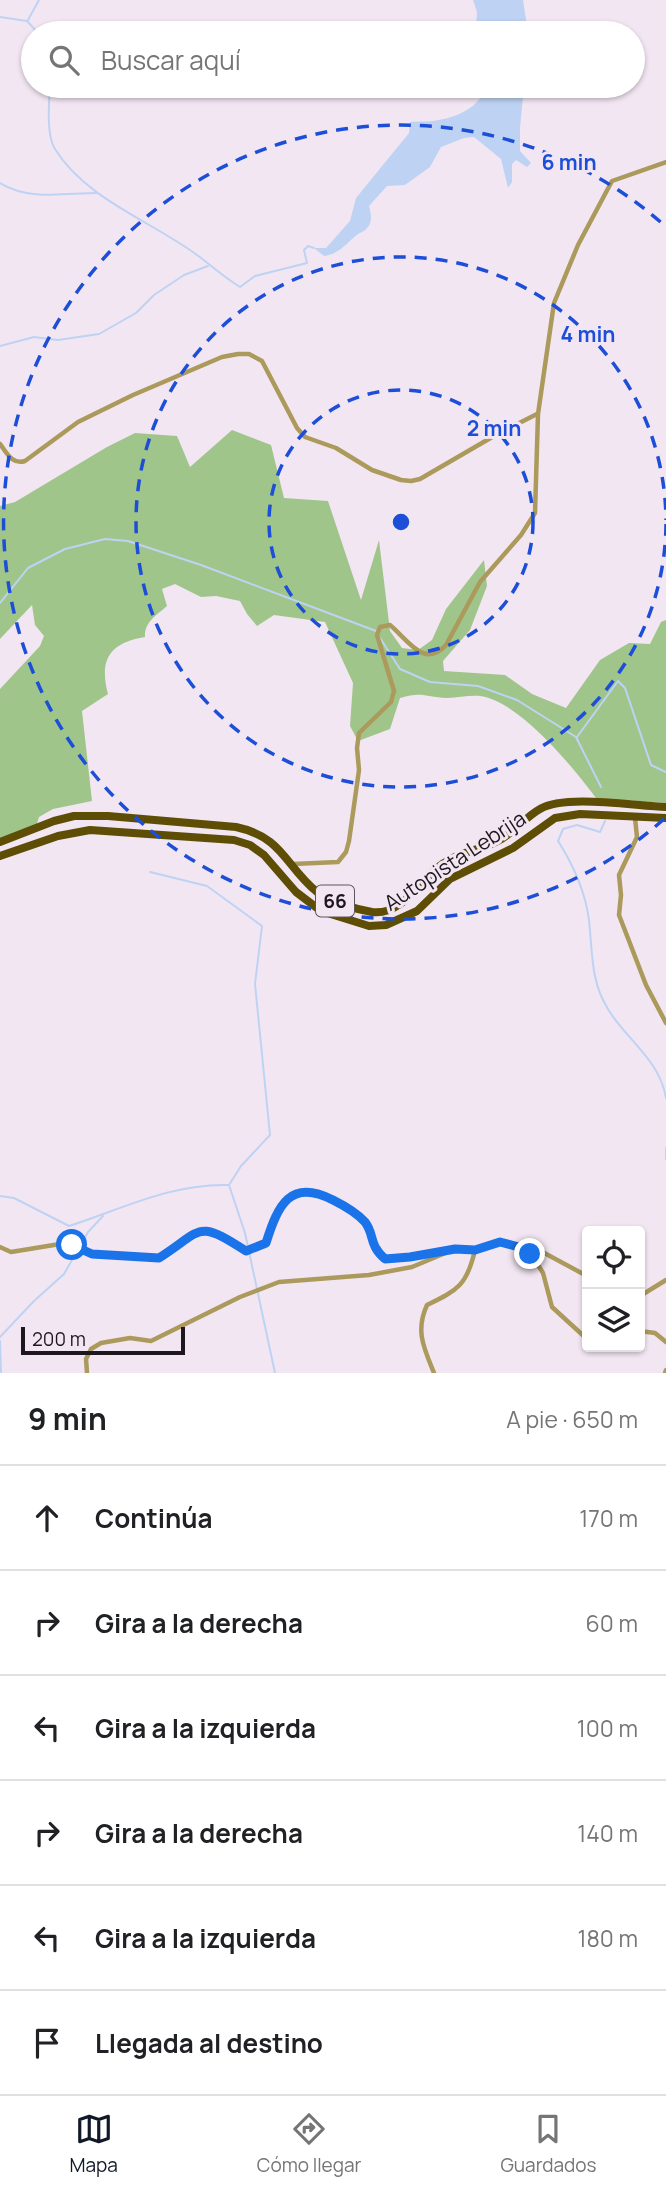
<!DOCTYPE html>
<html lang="es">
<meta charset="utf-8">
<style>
body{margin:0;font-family:Manrope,sans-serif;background:#f6f6f6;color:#202124}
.controls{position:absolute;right:21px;bottom:21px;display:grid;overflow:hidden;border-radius:7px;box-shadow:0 2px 5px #0004}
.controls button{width:63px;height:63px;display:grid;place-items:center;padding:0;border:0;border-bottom:2px solid #e0e0e0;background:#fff;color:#202124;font:35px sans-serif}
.scale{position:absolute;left:21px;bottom:18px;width:164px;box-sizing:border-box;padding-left:7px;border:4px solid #1d181d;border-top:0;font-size:19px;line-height:24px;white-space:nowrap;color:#1d181d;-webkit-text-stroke:5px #f2e6f2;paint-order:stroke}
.stop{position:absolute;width:21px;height:21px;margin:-16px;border:5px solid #1a73e8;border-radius:50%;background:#fff}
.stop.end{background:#1a73e8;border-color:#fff;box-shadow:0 2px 7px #0008}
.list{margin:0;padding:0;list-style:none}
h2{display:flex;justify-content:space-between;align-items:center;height:91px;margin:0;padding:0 28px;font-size:30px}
h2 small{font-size:23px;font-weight:400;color:#757577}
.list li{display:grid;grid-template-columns:46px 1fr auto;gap:21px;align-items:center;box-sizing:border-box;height:105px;padding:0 28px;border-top:2px solid #e0e0e0}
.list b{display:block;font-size:26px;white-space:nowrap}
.list em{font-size:23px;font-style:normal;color:#757577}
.icon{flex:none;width:38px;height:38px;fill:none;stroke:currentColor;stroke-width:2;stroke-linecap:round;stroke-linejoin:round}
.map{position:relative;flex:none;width:666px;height:1373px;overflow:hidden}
.search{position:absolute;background:#fff;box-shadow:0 2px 5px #0004;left:21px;right:21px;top:21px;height:77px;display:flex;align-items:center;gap:18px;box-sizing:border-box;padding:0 24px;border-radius:38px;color:#757577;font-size:26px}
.sheet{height:721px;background:#fff}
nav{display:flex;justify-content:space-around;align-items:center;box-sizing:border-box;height:98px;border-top:2px solid #e0e0e0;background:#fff;font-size:19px;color:#757577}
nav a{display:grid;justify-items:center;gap:4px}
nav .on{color:#111827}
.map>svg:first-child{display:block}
.green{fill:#a0c58b}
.water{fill:#bed3f4}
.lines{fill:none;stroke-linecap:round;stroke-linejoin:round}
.stream{stroke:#bed3f4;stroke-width:2}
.minor{stroke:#ab9a5c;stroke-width:4.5}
.trunk{stroke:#5e4d04;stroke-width:8}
.route{stroke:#1a73e8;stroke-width:9}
.ring{fill:none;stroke:#1d4ed8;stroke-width:3.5;stroke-dasharray:12 9}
.labels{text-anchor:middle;stroke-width:6;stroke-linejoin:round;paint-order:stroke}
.shield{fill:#f2e6f2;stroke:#5d565d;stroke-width:2}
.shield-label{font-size:19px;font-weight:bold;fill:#1d181d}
.street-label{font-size:21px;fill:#1d181d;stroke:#f2e6f2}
.centre{fill:#1d4ed8;stroke:#f2e6f2;stroke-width:3.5}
.ring-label{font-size:21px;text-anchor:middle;font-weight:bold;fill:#1d4ed8;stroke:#f2e6f2;stroke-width:6;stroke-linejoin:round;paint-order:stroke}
</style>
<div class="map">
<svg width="666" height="1373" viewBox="0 0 666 1373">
<rect width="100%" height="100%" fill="#f2e6f2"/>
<!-- green -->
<path class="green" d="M232,430L271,445L284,498L328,501L361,600L379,540L390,631L402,648L418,650L432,640L446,609L484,560L487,586L470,630L443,661L444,671L505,675L532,694L566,708L600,660L629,643L650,644L661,622L666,620V803L596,798C573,767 519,701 480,696C469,695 458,698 447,698C426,697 422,691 400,698L390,729L358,741L350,726L353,683L325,622L274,615L257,626L247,614L240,601L216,596L201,597L175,584L162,589L167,606C157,615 144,622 145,637C109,643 99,660 108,694L82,711L92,801L53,809L39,817L36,827L0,841V689L40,646L44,636L35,625L32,605L0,639V506L15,502L107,447L135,433L177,436L190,467Z"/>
<!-- water -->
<g class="water">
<path d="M473,0H523L528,33H482L476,29L477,12Z"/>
<path d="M486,86H524L520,128V151L531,163L527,167L516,160L512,164V182L508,188L501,159L474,137L464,138L441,147L430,167L405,185L387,186L369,206C371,213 373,222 367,228C365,231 361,232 358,234C346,243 340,254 324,256L314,248H326L350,221L356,198L409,133L410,122C418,121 425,122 433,121C454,118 480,109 486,86Z"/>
</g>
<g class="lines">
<!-- stream -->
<g class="stream">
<path d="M0,17L27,21L38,33"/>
<path d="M28,20L39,0"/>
<path d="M50,86C49,102 46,135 55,149C86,199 151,221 197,255C212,266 224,277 240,287L255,276L307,263L304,250L308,246L314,248"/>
<path d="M0,183C29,201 66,193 98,193"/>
<path d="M0,346L34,337L58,340L99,334L136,313L154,295L184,275L208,266"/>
<path d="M0,603L28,568L65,549L105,539L128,541L201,565L376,631"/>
<path d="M380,638L400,669L430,682L478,686L517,700L576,737L601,787"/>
<path d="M577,737L618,681L625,688L651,765L666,772"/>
<path d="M605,821L600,832L577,825L563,829L558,841C574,866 585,890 589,920C592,947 591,976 603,1000C620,1036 659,1056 666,1098"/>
<path d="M150,872L207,886L262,926L255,984L270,1135L241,1166L229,1185L245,1233L275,1373"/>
<path d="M666,1148V1159"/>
<path d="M0,1196L14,1198L69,1226C122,1209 172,1183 229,1185"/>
<path d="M0,1337L34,1301L64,1274L88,1232L103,1216"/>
<path d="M0,1341L1,1373"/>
</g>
<!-- minor -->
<g class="minor">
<path d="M0,444C7,453 12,465 25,461L78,422L133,395L222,357L238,354H249L262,361L297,428L305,437L336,448L372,470L401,480L411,481L420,479L494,436L537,414"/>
<path d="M635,818L637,837L619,875L621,895L619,915L646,985L666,1023"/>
<path d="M293,864L338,862L346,852L349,841L359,770L357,748L359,733L391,702L394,691L377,635L380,627L390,625C408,640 424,669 446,645L480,582L521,535L535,513L538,414L554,303L578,245L612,181L666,162"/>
<path d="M522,1246L535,1248L587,1276"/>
<path d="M0,1247L11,1252L60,1244L72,1245L92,1254L159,1258L189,1235L202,1229L220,1234L246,1251L266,1243C278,1205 290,1178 333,1200C345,1206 356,1212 365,1222C375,1235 368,1244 385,1259L447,1250"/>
<path d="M640,1296L666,1280"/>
<path d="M640,1331L655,1333L666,1342"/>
<path d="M87,1373L86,1359L91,1349L101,1343L130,1338L151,1341L240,1297L279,1282L369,1275L412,1267L455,1249L475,1250L500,1242L525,1249L535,1260L543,1273L552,1307L587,1339"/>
<path d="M434,1373C424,1348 415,1331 427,1305C458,1290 467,1285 475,1250"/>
<path d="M665,1373L666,1370"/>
</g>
<!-- trunk -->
<g class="trunk">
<path d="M0,842L54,821L74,816H108L236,827C283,837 285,866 317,892C330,902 355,909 372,912C404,916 420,878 444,863C460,852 480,850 498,841C514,833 524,818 540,809C565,794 634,806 666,807"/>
<path d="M0,856L58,836L90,830L234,840L250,845L264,855L296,892L321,911L369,926L386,925L417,911L450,879L513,848L555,818L580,814L666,818"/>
</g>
</g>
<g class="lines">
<!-- route -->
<path class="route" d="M72,1245L92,1254L159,1258C204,1229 196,1219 246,1251L266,1243C278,1205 290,1178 333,1200C345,1206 356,1212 365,1222C375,1235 368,1244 385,1259L410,1257L455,1249L475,1250L500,1242L519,1247L530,1254"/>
</g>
<!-- distance rings -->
<g class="ring">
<circle cx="401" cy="522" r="132"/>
<path d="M666 524A265 265 0 1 1 666 520"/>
<path d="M664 819A397 397 0 1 1 664 225"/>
</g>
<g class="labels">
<!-- shield labels -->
<rect class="shield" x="316" y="885.5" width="38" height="31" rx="5"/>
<g class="shield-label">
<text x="335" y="908">66</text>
</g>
<!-- street labels -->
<g class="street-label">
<text transform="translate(455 861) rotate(-33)" y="7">Autopista Lebrija</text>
</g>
</g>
<circle cx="401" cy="522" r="10" class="centre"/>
<g class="ring-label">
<text x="569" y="170">6 min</text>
<text x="588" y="342">4 min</text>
<text x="494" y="436">2 min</text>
</g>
</svg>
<div class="controls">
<button><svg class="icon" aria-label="locate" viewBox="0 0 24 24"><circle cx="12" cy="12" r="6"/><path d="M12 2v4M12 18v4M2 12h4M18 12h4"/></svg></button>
<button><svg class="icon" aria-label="layers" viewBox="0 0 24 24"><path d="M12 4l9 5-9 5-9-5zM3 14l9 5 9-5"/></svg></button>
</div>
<div class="scale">200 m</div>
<div class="stop" style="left:72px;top:1245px"></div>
<div class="stop end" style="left:530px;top:1254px"></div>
<div class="search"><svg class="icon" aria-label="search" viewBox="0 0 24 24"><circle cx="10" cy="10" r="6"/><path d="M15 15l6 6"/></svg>Buscar aquí</div>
</div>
<section class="sheet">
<h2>9 min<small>A pie · 650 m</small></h2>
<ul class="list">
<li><svg class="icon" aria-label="ahead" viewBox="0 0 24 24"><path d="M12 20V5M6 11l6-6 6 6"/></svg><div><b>Continúa</b></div><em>170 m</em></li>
<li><svg class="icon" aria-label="right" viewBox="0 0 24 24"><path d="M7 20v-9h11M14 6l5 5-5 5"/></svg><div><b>Gira a la derecha</b></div><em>60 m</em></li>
<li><svg class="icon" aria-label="left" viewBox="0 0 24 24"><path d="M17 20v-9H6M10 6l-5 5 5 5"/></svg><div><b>Gira a la izquierda</b></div><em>100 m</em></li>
<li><svg class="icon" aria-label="right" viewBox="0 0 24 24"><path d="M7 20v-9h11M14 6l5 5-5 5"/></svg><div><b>Gira a la derecha</b></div><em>140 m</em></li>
<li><svg class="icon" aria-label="left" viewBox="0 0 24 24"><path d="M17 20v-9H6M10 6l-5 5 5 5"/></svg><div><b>Gira a la izquierda</b></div><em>180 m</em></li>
<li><svg class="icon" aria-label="arrive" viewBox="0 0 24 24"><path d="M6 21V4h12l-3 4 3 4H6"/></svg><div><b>Llegada al destino</b></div></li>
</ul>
</section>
<nav>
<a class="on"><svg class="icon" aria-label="map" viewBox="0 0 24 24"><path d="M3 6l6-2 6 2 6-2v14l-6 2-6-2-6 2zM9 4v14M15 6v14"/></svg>Mapa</a>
<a><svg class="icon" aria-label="directions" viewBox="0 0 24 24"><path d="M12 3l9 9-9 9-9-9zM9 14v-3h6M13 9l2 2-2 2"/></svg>Cómo llegar</a>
<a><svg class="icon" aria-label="saved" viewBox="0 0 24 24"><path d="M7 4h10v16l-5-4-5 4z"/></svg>Guardados</a>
</nav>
